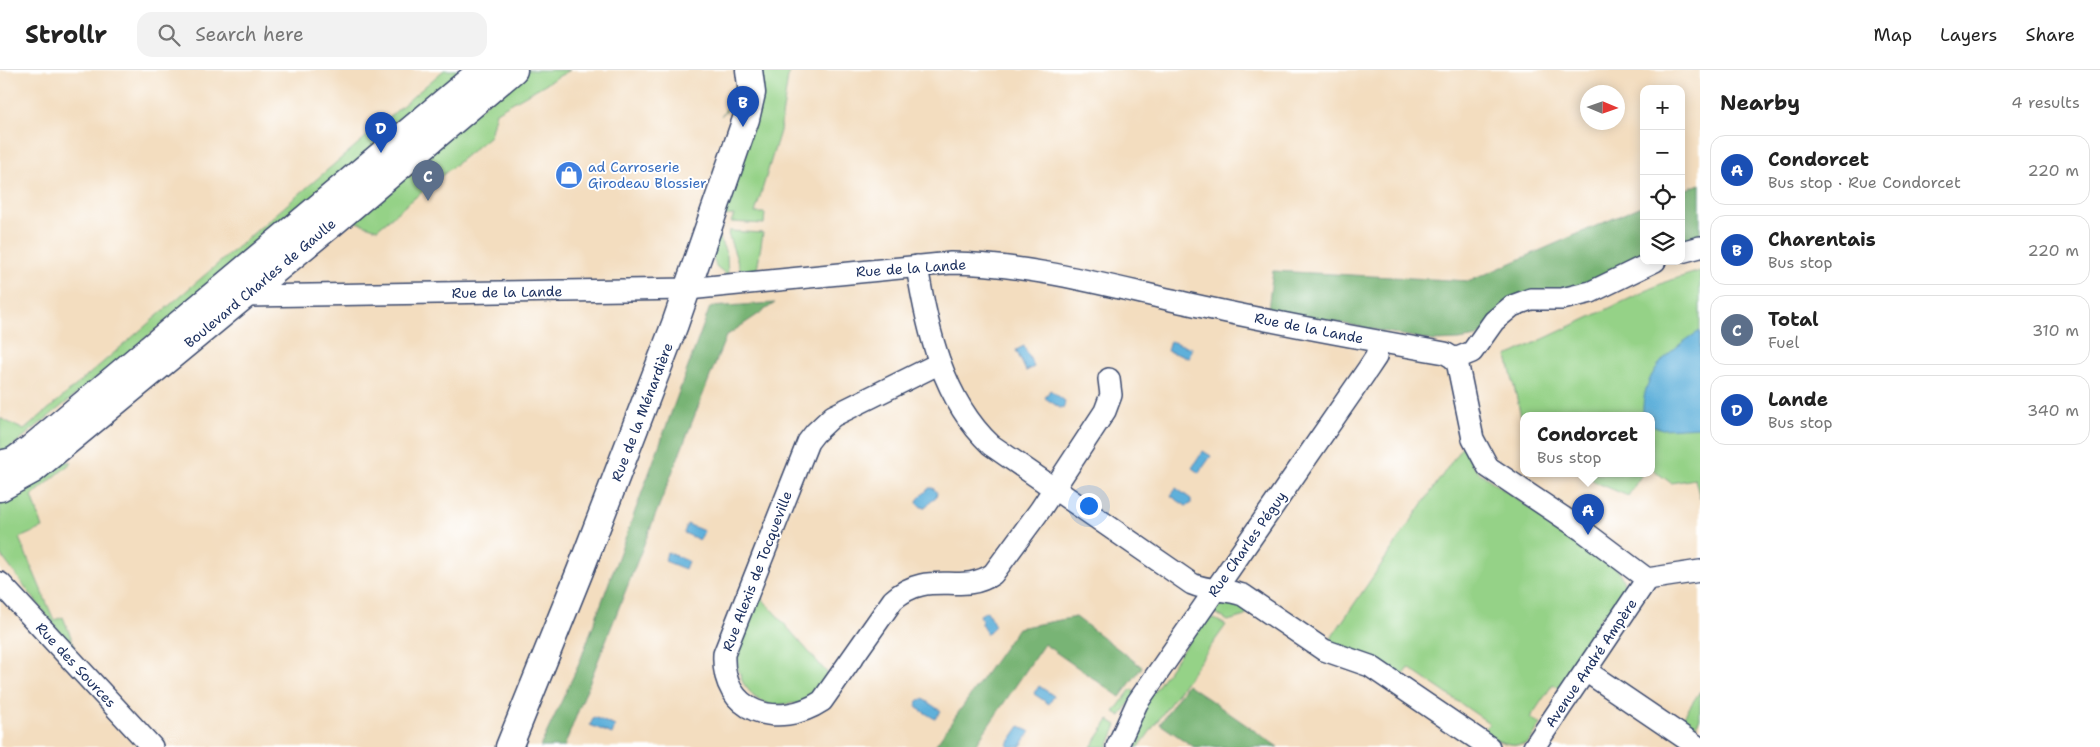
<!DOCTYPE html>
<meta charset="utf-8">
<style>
body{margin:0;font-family:"Shantell Sans",sans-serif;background:#f2f2f2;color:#222}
.controls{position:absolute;right:15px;top:15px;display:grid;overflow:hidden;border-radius:10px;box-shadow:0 2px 12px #0003}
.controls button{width:45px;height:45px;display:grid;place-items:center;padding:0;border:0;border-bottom:1px solid #e0e0e0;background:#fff;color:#222;font:25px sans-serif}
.compass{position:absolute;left:1580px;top:15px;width:45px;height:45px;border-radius:50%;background:#fff;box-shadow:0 2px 12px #0003;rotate:92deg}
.you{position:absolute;left:1088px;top:435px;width:18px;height:18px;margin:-12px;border:4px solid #fff;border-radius:50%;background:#1a73e8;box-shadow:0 0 0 8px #1a73e833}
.badge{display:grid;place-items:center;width:32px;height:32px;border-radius:50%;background:#b5179e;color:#fff;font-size:16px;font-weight:700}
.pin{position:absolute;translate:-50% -41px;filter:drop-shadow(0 1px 2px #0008)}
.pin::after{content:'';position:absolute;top:26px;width:18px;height:15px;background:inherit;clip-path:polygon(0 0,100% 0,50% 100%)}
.popup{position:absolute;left:1520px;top:342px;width:135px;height:65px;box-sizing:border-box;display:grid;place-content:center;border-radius:10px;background:#fff;filter:drop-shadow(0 1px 4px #0005);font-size:16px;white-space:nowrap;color:#767676}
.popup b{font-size:19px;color:#222}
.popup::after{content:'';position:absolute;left:50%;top:100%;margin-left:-10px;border:10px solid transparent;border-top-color:#fff}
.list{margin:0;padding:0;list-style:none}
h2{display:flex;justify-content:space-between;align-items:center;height:65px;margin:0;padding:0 20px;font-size:21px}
h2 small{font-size:16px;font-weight:400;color:#767676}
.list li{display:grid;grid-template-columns:32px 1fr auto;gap:15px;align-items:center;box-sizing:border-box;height:70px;margin:0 10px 10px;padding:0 10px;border:1px solid #e0e0e0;border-radius:15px}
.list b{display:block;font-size:19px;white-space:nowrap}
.list p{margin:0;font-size:16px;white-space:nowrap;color:#767676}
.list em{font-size:16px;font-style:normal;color:#767676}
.icon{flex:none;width:28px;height:28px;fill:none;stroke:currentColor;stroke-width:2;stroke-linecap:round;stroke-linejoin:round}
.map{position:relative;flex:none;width:1700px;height:677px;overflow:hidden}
header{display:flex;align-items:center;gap:30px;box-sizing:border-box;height:70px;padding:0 25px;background:#fff;border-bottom:1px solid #e0e0e0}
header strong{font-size:24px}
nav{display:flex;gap:28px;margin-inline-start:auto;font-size:18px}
.search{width:350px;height:45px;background:#f2f2f2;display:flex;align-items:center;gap:12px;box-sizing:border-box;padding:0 18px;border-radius:15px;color:#767676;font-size:19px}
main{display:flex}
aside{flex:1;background:#fff}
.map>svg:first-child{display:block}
.green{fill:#95d287;stroke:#588072}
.forest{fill:#78b474;stroke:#4a7269}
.water{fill:#5fb0da;stroke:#3d709c}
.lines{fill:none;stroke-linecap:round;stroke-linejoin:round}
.minor-casing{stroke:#3b496d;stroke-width:24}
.major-casing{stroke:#3b496d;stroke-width:29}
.minor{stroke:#fff;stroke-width:21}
.major{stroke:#fff;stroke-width:26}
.labels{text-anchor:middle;stroke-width:4;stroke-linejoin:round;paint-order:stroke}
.shop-label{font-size:14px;fill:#366cbe;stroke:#fff;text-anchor:start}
.street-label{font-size:14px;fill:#1b2f5e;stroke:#fff}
</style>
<header>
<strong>Strollr</strong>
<div class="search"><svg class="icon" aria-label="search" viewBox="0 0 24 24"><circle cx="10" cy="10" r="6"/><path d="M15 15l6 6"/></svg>Search here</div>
<nav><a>Map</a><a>Layers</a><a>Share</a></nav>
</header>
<main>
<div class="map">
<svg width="1700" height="677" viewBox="0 0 1700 677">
<rect width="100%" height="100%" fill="#fff"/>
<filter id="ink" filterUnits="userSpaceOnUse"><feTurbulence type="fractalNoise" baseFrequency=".02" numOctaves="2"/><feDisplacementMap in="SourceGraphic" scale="10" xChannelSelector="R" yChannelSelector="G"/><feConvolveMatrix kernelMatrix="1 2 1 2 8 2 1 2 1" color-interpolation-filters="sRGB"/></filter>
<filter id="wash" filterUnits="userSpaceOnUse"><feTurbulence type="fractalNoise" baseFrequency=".0096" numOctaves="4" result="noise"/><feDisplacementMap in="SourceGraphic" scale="20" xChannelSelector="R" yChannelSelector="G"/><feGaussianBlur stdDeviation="1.12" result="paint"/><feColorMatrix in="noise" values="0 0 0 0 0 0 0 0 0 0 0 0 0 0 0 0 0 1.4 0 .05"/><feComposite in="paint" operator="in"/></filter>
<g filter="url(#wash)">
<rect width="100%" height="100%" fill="#f3ddbf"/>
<!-- green -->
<g class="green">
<path d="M444,0H471L277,162L0,386V348L24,360Z"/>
<path d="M526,0H570L496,42L490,66L377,159L348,149Z"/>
<path d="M758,0H789L780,61L755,143H765L764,154L731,152L734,145L721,146Z"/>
<path d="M737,15H740L738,35H732L721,46L730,33L733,18Z"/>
<path d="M729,161L763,163L757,200L741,201L728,164Z"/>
<path d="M718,165L727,185L728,206L716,196L711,183Z"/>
<path d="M1700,201V429L1695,409L1671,413L1652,399V346H1546L1540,342L1537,346H1524V359L1507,286L1665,212Z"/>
<path d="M1463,375L1472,395L1480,403L1618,500C1630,521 1626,529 1613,548L1605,542L1584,572L1592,578L1564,621L1553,614L1530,648L1541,654C1536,660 1532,669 1527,674C1513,677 1494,671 1483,663L1489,653L1409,598L1403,606L1328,575L1333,565Z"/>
<path d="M56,391L72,392L32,426L43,458L19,468L54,550L63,547L75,577L67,572L0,484V431Z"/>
<path d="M1586,404H1642L1628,426L1595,412Z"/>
<path d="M759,525L829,605L813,625L801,633L770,635L754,627L743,613L737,596L738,578Z"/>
<path d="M1229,529L1249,538L1245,546L1228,551L1211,540L1216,534Z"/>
<path d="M1207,545L1226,555L1139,677H1125L1144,636Z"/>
<path d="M1131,619L1136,623L1121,646L1114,642Z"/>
<path d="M1700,621V649L1694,658L1682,649Z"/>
<path d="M1109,650L1117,655L1108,677H1091Z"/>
</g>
<!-- forest -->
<g class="forest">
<path d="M1700,114V171L1681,176V121Z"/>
<path d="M1644,135V190L1583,219L1534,223L1477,267L1459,270L1433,271L1268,239L1273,201L1470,211Z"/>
<path d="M775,233L726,266L564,677H540L579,594L710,237Z"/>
<path d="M1076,547L1142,597L1120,627L1044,574L974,677H934L1018,558Z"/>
<path d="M1187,614L1278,677H1194L1160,654Z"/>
</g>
<!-- water -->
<g class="water">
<path d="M1700,261V357L1662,359L1652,355V346H1643C1641,304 1667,281 1700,261Z"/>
<path d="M1170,271L1192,278L1189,288L1167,281Z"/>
<path d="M1024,276L1034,297L1026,301L1016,280Z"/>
<path d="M1050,320L1065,331L1064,337L1060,338L1045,328Z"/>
<path d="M1203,381L1211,386L1199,403L1192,398Z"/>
<path d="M929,418H933L937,423L936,427L925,437H921L917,433L918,429Z"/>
<path d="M1176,418L1191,429V434L1186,436L1171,426Z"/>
<path d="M687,454L704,461L700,470L684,463Z"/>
<path d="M667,482L688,491L685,499L665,491Z"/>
<path d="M987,541L995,556L987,564L981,554L982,550L980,545Z"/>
<path d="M1039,616L1054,626L1049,634L1034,624Z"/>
<path d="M923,629L941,641L935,649L917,638V632L919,630Z"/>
<path d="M594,647L615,656L612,664L590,655Z"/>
<path d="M1020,656L1030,662L1020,677H1009L1007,675Z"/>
</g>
</g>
<g filter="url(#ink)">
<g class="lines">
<!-- minor casing -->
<g class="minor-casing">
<g id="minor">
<path d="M1681,182L1700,177"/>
<path d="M917,196C927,259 943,330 991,375L1192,514C1208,521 1226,519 1243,525L1324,580L1370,596L1489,677"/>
<path d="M245,226L688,219L951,193C1030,194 1108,216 1185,233C1271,252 1358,268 1445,283L1455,289L1472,282L1494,251L1512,236L1531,229H1562L1591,222L1655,191"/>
<path d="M1455,289L1458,296L1473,369L1488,397L1582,460L1647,509L1700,501"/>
<path d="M940,293L833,346L815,363L808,372L724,584C721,643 778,660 822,631L893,530C928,498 961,526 993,504L1040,440L1105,341L1111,325L1109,309"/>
<path d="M0,513L152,677"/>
<path d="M1586,601L1698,677"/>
<path d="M1117,677L1137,633L1368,299L1376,287L1379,272"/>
<path d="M1534,677L1647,509"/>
</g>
</g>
<!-- major casing -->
<g class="major-casing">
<g id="major">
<path d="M0,394L13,391L31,378L482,0"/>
<path d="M0,418L33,400L333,153L514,0"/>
<path d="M509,677L580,501L675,254L746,49L752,23L749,0"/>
</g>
</g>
<!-- minor -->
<use href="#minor" class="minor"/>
<!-- major -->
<use href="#major" class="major"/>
</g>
</g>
<!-- icons -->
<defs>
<g id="shop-disc" transform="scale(1.4375)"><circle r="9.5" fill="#3f7fe0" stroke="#fff"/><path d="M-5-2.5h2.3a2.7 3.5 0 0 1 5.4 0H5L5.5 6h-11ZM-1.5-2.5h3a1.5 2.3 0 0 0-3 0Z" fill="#fff"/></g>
</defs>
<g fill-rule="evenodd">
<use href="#shop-disc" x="569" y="105"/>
</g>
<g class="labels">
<!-- shop labels -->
<g class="shop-label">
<text x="588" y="102">ad Carroserie<tspan x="588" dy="16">Girodeau Blossier</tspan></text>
</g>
<!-- street labels -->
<g class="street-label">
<text transform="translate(911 198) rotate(-4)" y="5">Rue de la Lande</text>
<text transform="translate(260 213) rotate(-40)" y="5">Boulevard Charles de Gaulle</text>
<text transform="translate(507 222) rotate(-1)" y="5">Rue de la Lande</text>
<text transform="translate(1309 258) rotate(11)" y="5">Rue de la Lande</text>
<text transform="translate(642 342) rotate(-69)" y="5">Rue de la Ménardière</text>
<text transform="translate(1247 474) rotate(-55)" y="5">Rue Charles Péguy</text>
<text transform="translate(757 501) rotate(-69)" y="5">Rue Alexis de Tocqueville</text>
<text transform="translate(1591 593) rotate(-56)" y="5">Avenue André Ampère</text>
<text transform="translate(76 595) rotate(47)" y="5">Rue des Sources</text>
</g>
</g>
</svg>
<div class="controls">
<button>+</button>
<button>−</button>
<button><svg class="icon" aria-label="locate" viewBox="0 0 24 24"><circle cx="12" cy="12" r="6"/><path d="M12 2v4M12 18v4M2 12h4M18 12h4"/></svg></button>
<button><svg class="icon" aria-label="layers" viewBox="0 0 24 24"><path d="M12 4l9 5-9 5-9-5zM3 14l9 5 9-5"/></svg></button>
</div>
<svg class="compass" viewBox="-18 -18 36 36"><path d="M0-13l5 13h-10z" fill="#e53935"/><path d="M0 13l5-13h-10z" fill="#767676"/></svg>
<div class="you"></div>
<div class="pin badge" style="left:1588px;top:465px;background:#1a4fb4">A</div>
<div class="popup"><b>Condorcet</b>Bus stop</div>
<div class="pin badge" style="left:743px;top:57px;background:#1a4fb4">B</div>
<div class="pin badge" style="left:428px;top:131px;background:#5c6f8a">C</div>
<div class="pin badge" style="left:381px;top:83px;background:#1a4fb4">D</div>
</div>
<aside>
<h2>Nearby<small>4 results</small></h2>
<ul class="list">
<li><span class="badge" style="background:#1a4fb4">A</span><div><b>Condorcet</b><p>Bus stop · Rue Condorcet</p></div><em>220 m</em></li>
<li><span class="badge" style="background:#1a4fb4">B</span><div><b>Charentais</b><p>Bus stop</p></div><em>220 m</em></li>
<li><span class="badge" style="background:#5c6f8a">C</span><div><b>Total</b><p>Fuel</p></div><em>310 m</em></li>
<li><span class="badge" style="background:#1a4fb4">D</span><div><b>Lande</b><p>Bus stop</p></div><em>340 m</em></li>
</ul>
</aside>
</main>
